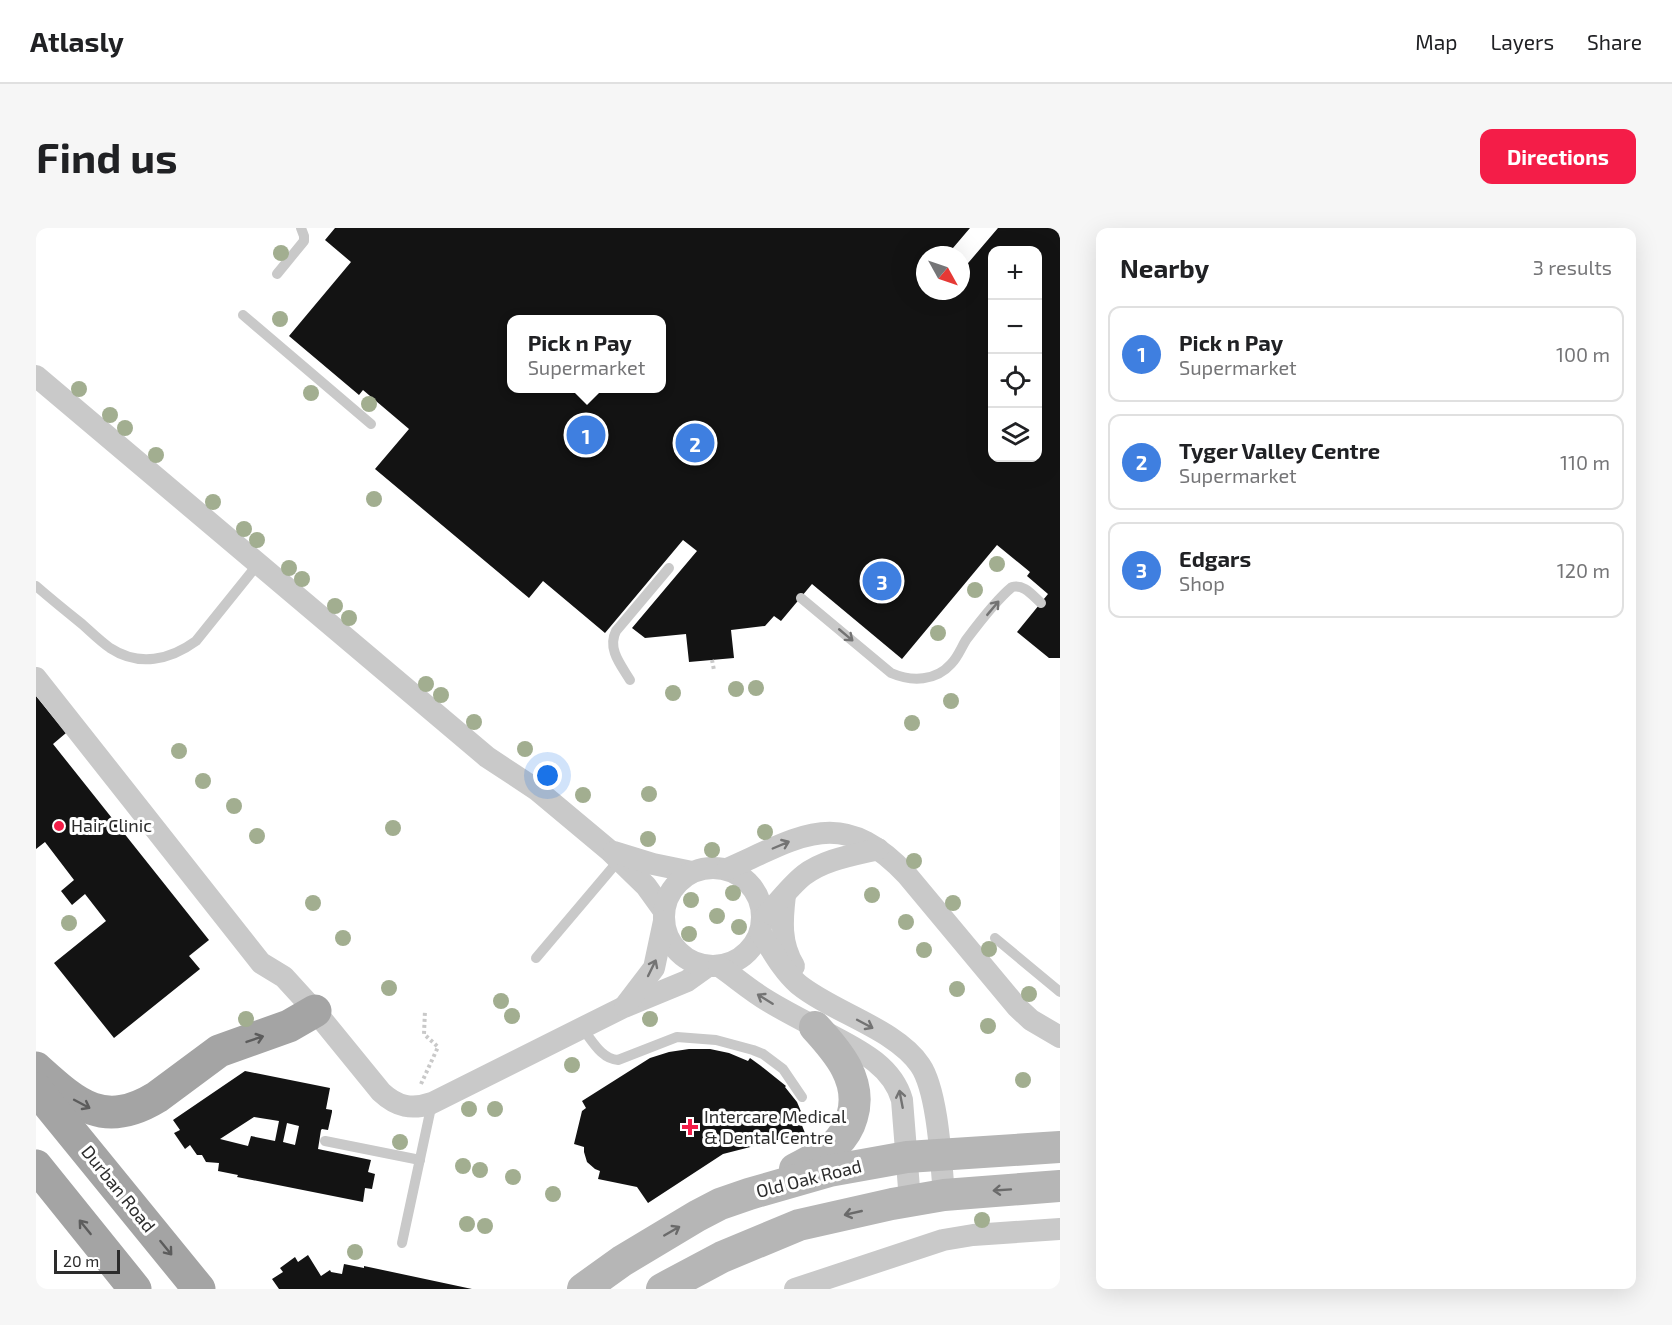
<!DOCTYPE html>
<meta charset="utf-8">
<style>
body{margin:0;font-family:"Exo 2",sans-serif;background:#f6f6f6;color:#202124}
.controls{position:absolute;right:18px;top:18px;display:grid;overflow:hidden;border-radius:12px;box-shadow:0 6px 24px #0002}
.controls button{width:54px;height:54px;display:grid;place-items:center;padding:0;border:0;border-bottom:2px solid #e0e0e0;background:#fff;color:#202124;font:30px sans-serif}
.compass{position:absolute;left:880px;top:18px;width:54px;height:54px;border-radius:50%;background:#fff;box-shadow:0 6px 24px #0002;rotate:130deg}
.scale{position:absolute;left:18px;bottom:15px;width:66px;box-sizing:border-box;padding-left:6px;border:3px solid #2c2c2c;border-top:0;font-size:16px;line-height:21px;white-space:nowrap;color:#2c2c2c;-webkit-text-stroke:4px #fff;paint-order:stroke}
.you{position:absolute;left:512px;top:548px;width:21px;height:21px;margin:-15px;border:4px solid #fff;border-radius:50%;background:#1a73e8;box-shadow:0 0 0 9px #1a73e833}
.badge{display:grid;place-items:center;width:39px;height:39px;border-radius:50%;background:#f41d48;color:#fff;font-size:20px;font-weight:700}
.pin{position:absolute;translate:-50% -50%;border:3px solid #fff;box-shadow:0 2px 6px #0006}
.popup{position:absolute;left:471px;top:87px;width:159px;height:78px;box-sizing:border-box;display:grid;place-content:center;border-radius:12px;background:#fff;filter:drop-shadow(0 2px 4px #0005);font-size:20px;white-space:nowrap;color:#757577}
.popup b{font-size:22px;color:#202124}
.popup::after{content:'';position:absolute;left:50%;top:100%;margin-left:-12px;border:12px solid transparent;border-top-color:#fff}
.list{margin:0;padding:0;list-style:none}
h2{display:flex;justify-content:space-between;align-items:center;height:78px;margin:0;padding:0 24px;font-size:26px}
h2 small{font-size:20px;font-weight:400;color:#757577}
.list li{display:grid;grid-template-columns:39px 1fr auto;gap:18px;align-items:center;box-sizing:border-box;height:96px;margin:0 12px 12px;padding:0 12px;border:2px solid #e0e0e0;border-radius:12px}
.list b{display:block;font-size:22px;white-space:nowrap}
.list p{margin:0;font-size:20px;white-space:nowrap;color:#757577}
.list em{font-size:20px;font-style:normal;color:#757577}
.icon{flex:none;width:33px;height:33px;fill:none;stroke:currentColor;stroke-width:2;stroke-linecap:round;stroke-linejoin:round}
.map{position:relative;flex:none;width:1024px;height:1061px;overflow:hidden;border-radius:12px}
header{display:flex;align-items:center;gap:36px;box-sizing:border-box;height:84px;padding:0 30px;background:#fff;border-bottom:2px solid #e0e0e0}
header strong{font-size:28px}
nav{display:flex;gap:33px;margin-inline-start:auto;font-size:21px}
.intro{display:flex;align-items:center;justify-content:space-between;box-sizing:border-box;height:144px;padding:0 36px}
h1{margin:0;font-size:42px}
.button{padding:15px 27px;border-radius:12px;background:#f41d48;color:#fff;font-size:21px;font-weight:700}
main{display:flex;gap:36px;padding:0 36px}
aside{flex:1;background:#fff;border-radius:12px;box-shadow:0 6px 24px #0002}
.map>svg:first-child{display:block}
.building{fill:#131313;fill-rule:evenodd}
.lines{fill:none;stroke-linecap:round;stroke-linejoin:round}
.path{stroke:#c9c9c9;stroke-width:4;stroke-dasharray:3 3;stroke-linecap:butt}
.service{stroke:#c9c9c9;stroke-width:10}
.minor{stroke:#c9c9c9;stroke-width:22}
.secondary{stroke:#b6b6b6;stroke-width:32}
.primary{stroke:#a4a4a4;stroke-width:33}
.tree{fill:#a2ae90}
.oneway{stroke:#737373}
.oneway2{stroke:#5c5c5c}
.oneway3{stroke:#6a6a6a}
.poi-dot{fill:#f41d48;stroke:#fff;stroke-width:2}
.labels{text-anchor:middle;stroke-width:6;stroke-linejoin:round;paint-order:stroke}
.poi-label{font-size:18px;fill:#2c2c2c;stroke:#fff;text-anchor:start}
.street-label{font-size:18px;fill:#2c2c2c;stroke:#fff}
</style>
<header>
<strong>Atlasly</strong>
<nav><a>Map</a><a>Layers</a><a>Share</a></nav>
</header>
<div class="intro"><h1>Find us</h1><a class="button">Directions</a></div>
<main>
<div class="map">
<svg width="1024" height="1061" viewBox="0 0 1024 1061">
<rect width="100%" height="100%" fill="#fff"/>
<!-- building -->
<g class="building">
<path d="M299,0H934L911,27H889V63H925V40L927,41L962,0H1024V430H1013L981,404L1012,366L991,348L994,344L961,317L866,431L776,356L745,393L738,388L729,398L695,402L698,430L653,434L650,406L609,410L596,400L661,323L647,312L569,405L507,353L493,370L339,241L373,201L327,162L323,167L253,108L315,34L289,12ZM957,22H1002V230H957ZM475,92H625V160H475Z"/>
<path d="M0,468L30,505L17,516L173,712L153,728L164,741L78,810L18,735L70,693L49,666L36,677L25,663L38,652L9,614L0,621Z"/>
<path d="M653,821H674L693,825L712,833L714,830L725,838L750,858L749,859L761,874L769,893L765,895L769,905L687,926L612,975L601,959L562,951L564,943L559,941L551,934L548,924V919L538,916L546,883L550,880L546,873L614,830L633,824Z"/>
<path d="M209,843L294,860L290,881L296,882V884L292,902L286,901L285,902L282,921L335,932L332,944L339,946L336,961L329,960L327,974L201,949L202,947L182,943L183,935L170,934L166,927H161L154,917L149,921L138,905L144,902L137,892ZM218,889L243,893L239,913L215,908L212,918L184,911ZM251,895L263,898L259,917L247,914Z"/>
<path d="M272,1027L285,1048L294,1042L295,1044L306,1046L308,1036L328,1040V1038L436,1061H243L236,1051L247,1044L244,1040L259,1029L262,1034Z"/>
</g>
<g class="lines">
<!-- path -->
<g class="path">
<path d="M676,432L678,442"/>
<path d="M385,856L402,819L388,806L389,782"/>
</g>
<!-- service -->
<g class="service">
<path d="M241,46L268,13V8L265,0"/>
<path d="M207,87L335,196"/>
<path d="M0,358C15,371 31,384 46,396C55,404 64,413 74,420C103,439 134,432 160,413L222,336"/>
<path d="M765,370L855,445C876,454 900,453 915,436C922,429 925,420 930,412C942,396 960,372 976,359C988,356 996,367 1005,375"/>
<path d="M594,452C585,437 571,421 580,403L633,340"/>
<path d="M959,710L1024,764"/>
<path d="M500,730L583,632"/>
<path d="M546,800C556,812 565,831 582,832L641,809L680,812L717,822L727,826L747,841L766,869"/>
<path d="M289,913L384,932"/>
<path d="M366,1015L396,875"/>
</g>
<!-- minor -->
<g class="minor">
<path d="M0,148L451,529L501,562L574,623L610,658L628,683"/>
<path d="M0,450L225,735L248,749L279,783L345,864C361,879 376,882 396,875L588,779L651,753L672,738"/>
<path d="M578,624L617,636L656,644"/>
<circle cx="677" cy="689" r="49"/>
<path d="M691,641C766,608 805,577 871,647L981,779L995,792L1024,809"/>
<path d="M749,667C746,692 744,715 758,738"/>
<path d="M727,691C740,677 753,659 768,647C789,631 818,627 842,621"/>
<path d="M724,704C736,722 746,742 762,756C796,784 860,801 884,837C902,863 905,934 908,967"/>
<path d="M683,738C699,749 715,763 732,773C750,784 770,794 789,804C819,820 856,836 866,872L874,973"/>
<path d="M589,778L618,740L628,693"/>
<path d="M759,1061L907,1012L937,1007L1024,1001"/>
</g>
<!-- secondary -->
<g class="secondary">
<path d="M759,941C772,934 787,927 799,917C807,909 813,900 816,889C827,853 802,824 779,799"/>
<path d="M547,1061L586,1033L661,988L684,976L713,966L793,943L871,929L1024,919"/>
<path d="M626,1061L686,1029L763,997L856,976L908,967L1024,958"/>
</g>
<!-- primary -->
<g class="primary">
<path d="M0,840C40,876 67,902 121,869L183,823L253,798L279,783"/>
<path d="M0,861L163,1061"/>
<path d="M0,938L99,1061"/>
</g>
</g>
<!-- trees -->
<g class="tree">
<circle cx="245" cy="25" r="8"/>
<circle cx="244" cy="91" r="8"/>
<circle cx="43" cy="161" r="8"/>
<circle cx="275" cy="165" r="8"/>
<circle cx="333" cy="176" r="8"/>
<circle cx="74" cy="187" r="8"/>
<circle cx="89" cy="200" r="8"/>
<circle cx="120" cy="227" r="8"/>
<circle cx="338" cy="271" r="8"/>
<circle cx="177" cy="274" r="8"/>
<circle cx="208" cy="301" r="8"/>
<circle cx="221" cy="312" r="8"/>
<circle cx="961" cy="336" r="8"/>
<circle cx="253" cy="340" r="8"/>
<circle cx="266" cy="351" r="8"/>
<circle cx="939" cy="362" r="8"/>
<circle cx="299" cy="378" r="8"/>
<circle cx="313" cy="390" r="8"/>
<circle cx="902" cy="405" r="8"/>
<circle cx="390" cy="456" r="8"/>
<circle cx="720" cy="460" r="8"/>
<circle cx="700" cy="461" r="8"/>
<circle cx="637" cy="465" r="8"/>
<circle cx="405" cy="467" r="8"/>
<circle cx="915" cy="473" r="8"/>
<circle cx="438" cy="494" r="8"/>
<circle cx="876" cy="495" r="8"/>
<circle cx="489" cy="521" r="8"/>
<circle cx="143" cy="523" r="8"/>
<circle cx="167" cy="553" r="8"/>
<circle cx="613" cy="566" r="8"/>
<circle cx="547" cy="567" r="8"/>
<circle cx="198" cy="578" r="8"/>
<circle cx="357" cy="600" r="8"/>
<circle cx="729" cy="604" r="8"/>
<circle cx="221" cy="608" r="8"/>
<circle cx="612" cy="611" r="8"/>
<circle cx="676" cy="622" r="8"/>
<circle cx="878" cy="633" r="8"/>
<circle cx="697" cy="665" r="8"/>
<circle cx="836" cy="667" r="8"/>
<circle cx="655" cy="672" r="8"/>
<circle cx="277" cy="675" r="8"/>
<circle cx="917" cy="675" r="8"/>
<circle cx="681" cy="688" r="8"/>
<circle cx="870" cy="694" r="8"/>
<circle cx="33" cy="695" r="8"/>
<circle cx="703" cy="699" r="8"/>
<circle cx="653" cy="706" r="8"/>
<circle cx="307" cy="710" r="8"/>
<circle cx="953" cy="721" r="8"/>
<circle cx="888" cy="722" r="8"/>
<circle cx="353" cy="760" r="8"/>
<circle cx="921" cy="761" r="8"/>
<circle cx="993" cy="766" r="8"/>
<circle cx="465" cy="773" r="8"/>
<circle cx="476" cy="788" r="8"/>
<circle cx="210" cy="791" r="8"/>
<circle cx="614" cy="791" r="8"/>
<circle cx="952" cy="798" r="8"/>
<circle cx="536" cy="837" r="8"/>
<circle cx="987" cy="852" r="8"/>
<circle cx="433" cy="881" r="8"/>
<circle cx="459" cy="881" r="8"/>
<circle cx="364" cy="914" r="8"/>
<circle cx="427" cy="938" r="8"/>
<circle cx="444" cy="942" r="8"/>
<circle cx="477" cy="949" r="8"/>
<circle cx="517" cy="966" r="8"/>
<circle cx="946" cy="992" r="8"/>
<circle cx="431" cy="996" r="8"/>
<circle cx="449" cy="998" r="8"/>
<circle cx="319" cy="1024" r="8"/>
</g>
<!-- one-way arrows -->
<defs><path id="oneway-shaft" d="M-6 0H5M1.5-3L5.5 0L1.5 3" fill="none" stroke-width="1.6" stroke-linecap="round" stroke-linejoin="round" transform="scale(1.5)"/></defs>
<g class="oneway">
<use href="#oneway-shaft" transform="translate(957 380) rotate(-50)"/>
<use href="#oneway-shaft" transform="translate(810 407) rotate(40)"/>
<use href="#oneway-shaft" transform="translate(745 617) rotate(-23)"/>
<use href="#oneway-shaft" transform="translate(616 740) rotate(-64)"/>
<use href="#oneway-shaft" transform="translate(729 771) rotate(-148)"/>
<use href="#oneway-shaft" transform="translate(829 796) rotate(28)"/>
<use href="#oneway-shaft" transform="translate(865 871) rotate(-101)"/>
</g>
<g class="oneway2">
<use href="#oneway-shaft" transform="translate(219 811) rotate(-19)"/>
<use href="#oneway-shaft" transform="translate(46 876) rotate(28)"/>
<use href="#oneway-shaft" transform="translate(49 999) rotate(-129)"/>
<use href="#oneway-shaft" transform="translate(130 1020) rotate(51)"/>
</g>
<g class="oneway3">
<use href="#oneway-shaft" transform="translate(966 962) rotate(176)"/>
<use href="#oneway-shaft" transform="translate(817 985) rotate(167)"/>
<use href="#oneway-shaft" transform="translate(636 1003) rotate(-30)"/>
</g>
<!-- markers -->
<g class="poi-dot">
<circle cx="23" cy="598" r="6"/>
<path d="M651 890h6v6h6v6h-6v6h-6v-6h-6v-6h6z"/>
</g>
<g class="labels">
<!-- poi labels -->
<g class="poi-label">
<text x="35" y="604">Hair Clinic</text>
<text x="668" y="895">Intercare Medical<tspan x="668" dy="21">&amp; Dental Centre</tspan></text>
</g>
<!-- street labels -->
<g class="street-label">
<text transform="translate(773 951) rotate(-14)" y="6">Old Oak Road</text>
<text transform="translate(82 961) rotate(51)" y="6">Durban Road</text>
</g>
</g>
</svg>
<div class="controls">
<button>+</button>
<button>−</button>
<button><svg class="icon" aria-label="locate" viewBox="0 0 24 24"><circle cx="12" cy="12" r="6"/><path d="M12 2v4M12 18v4M2 12h4M18 12h4"/></svg></button>
<button><svg class="icon" aria-label="layers" viewBox="0 0 24 24"><path d="M12 4l9 5-9 5-9-5zM3 14l9 5 9-5"/></svg></button>
</div>
<svg class="compass" viewBox="-18 -18 36 36"><path d="M0-13l5 13h-10z" fill="#e53935"/><path d="M0 13l5-13h-10z" fill="#757577"/></svg>
<div class="scale">20 m</div>
<div class="you"></div>
<div class="pin badge" style="left:550px;top:207px;background:#3f7fe0">1</div>
<div class="popup"><b>Pick n Pay</b>Supermarket</div>
<div class="pin badge" style="left:659px;top:215px;background:#3f7fe0">2</div>
<div class="pin badge" style="left:846px;top:353px;background:#3f7fe0">3</div>
</div>
<aside>
<h2>Nearby<small>3 results</small></h2>
<ul class="list">
<li><span class="badge" style="background:#3f7fe0">1</span><div><b>Pick n Pay</b><p>Supermarket</p></div><em>100 m</em></li>
<li><span class="badge" style="background:#3f7fe0">2</span><div><b>Tyger Valley Centre</b><p>Supermarket</p></div><em>110 m</em></li>
<li><span class="badge" style="background:#3f7fe0">3</span><div><b>Edgars</b><p>Shop</p></div><em>120 m</em></li>
</ul>
</aside>
</main>
